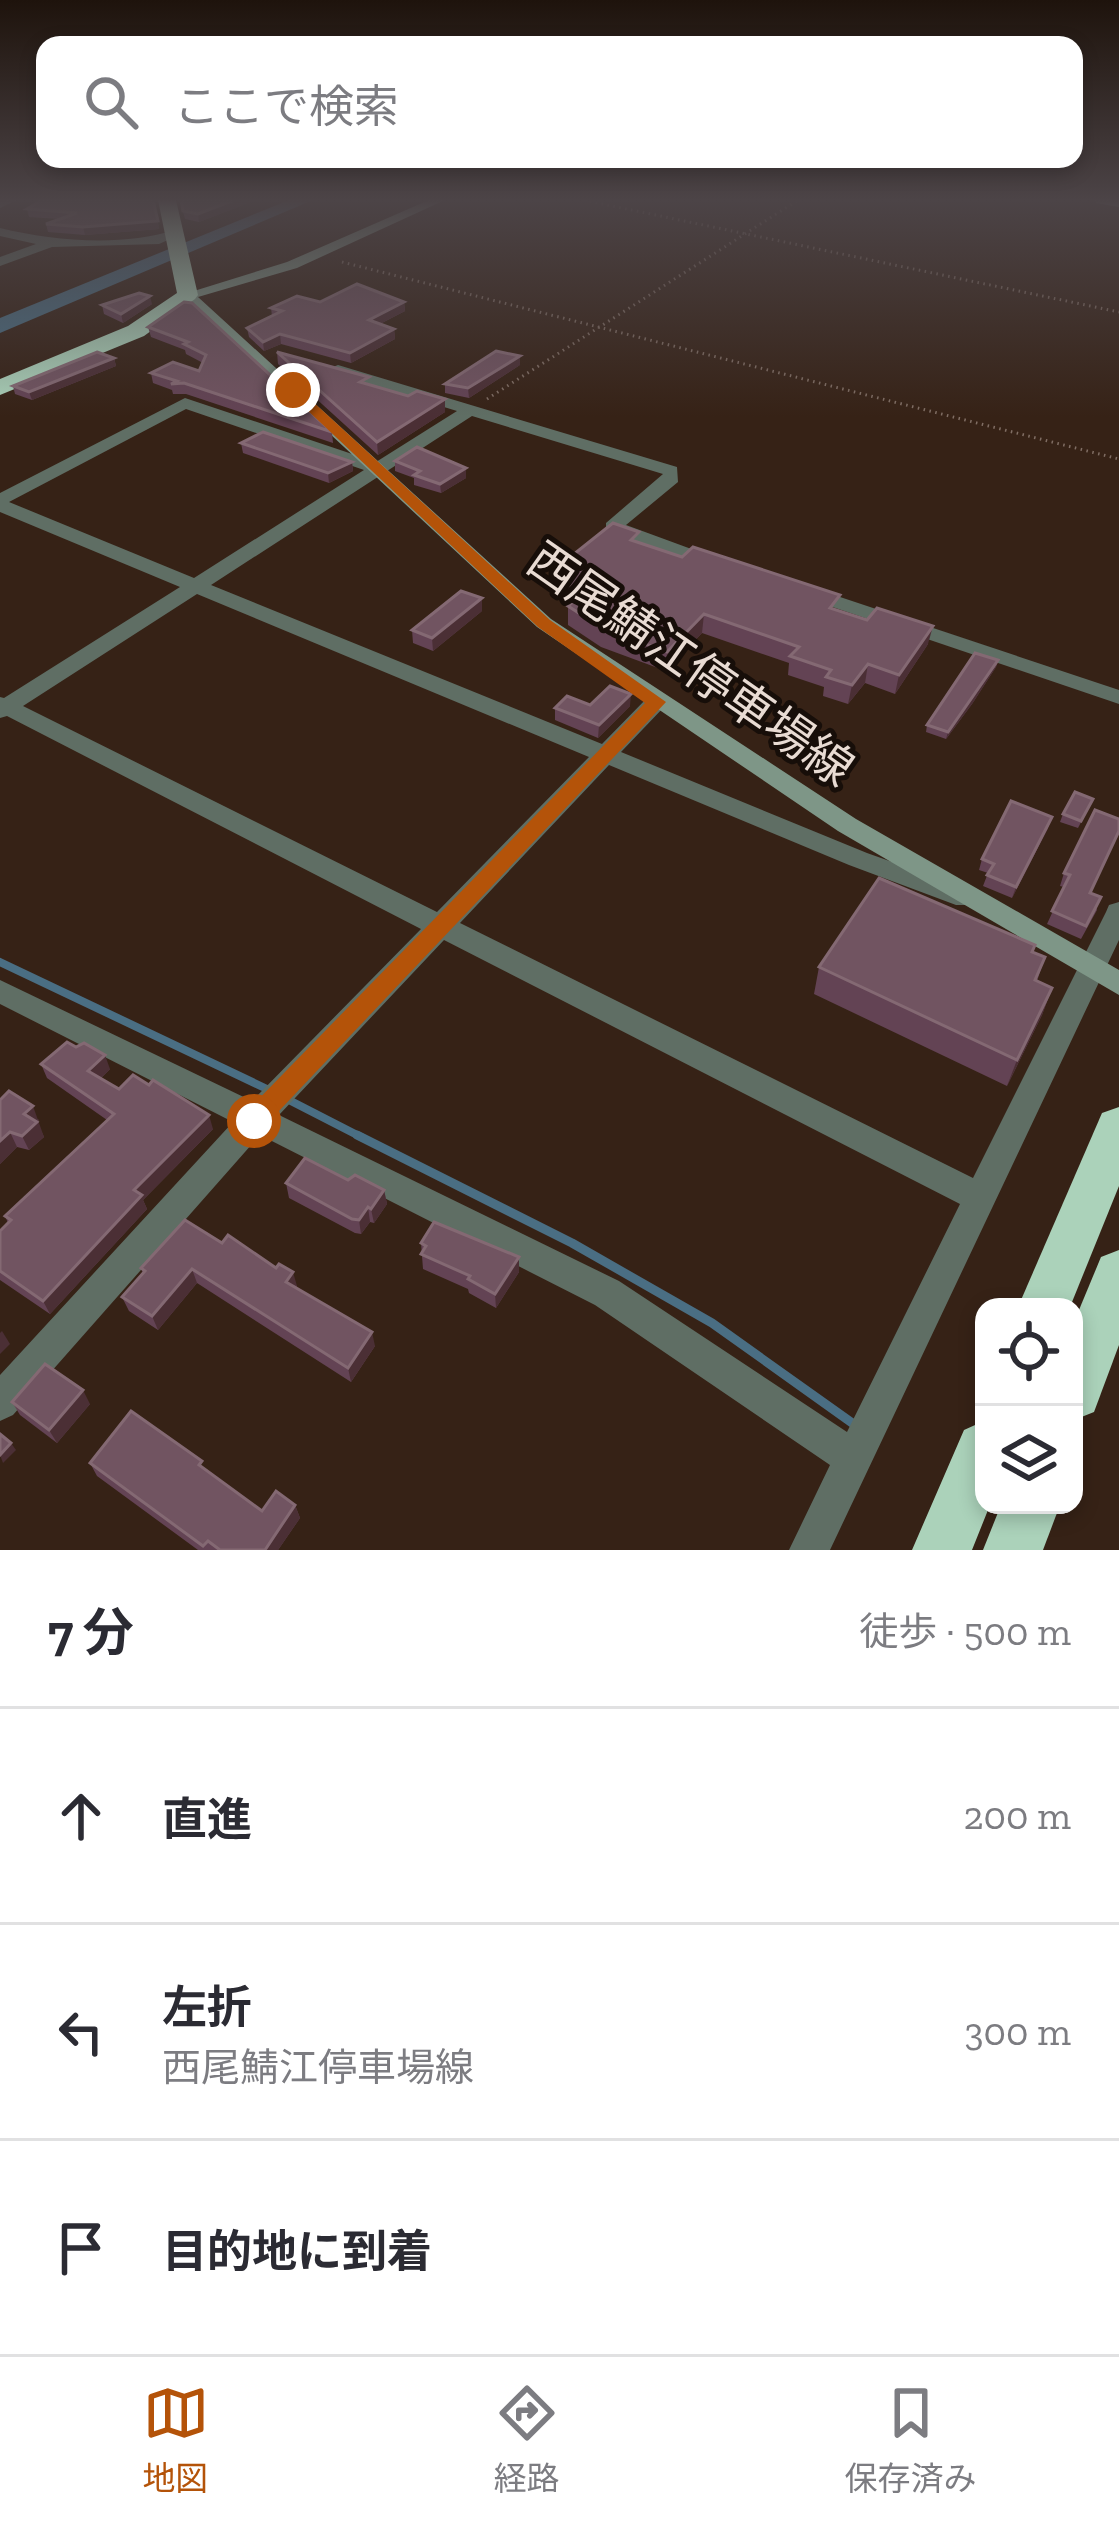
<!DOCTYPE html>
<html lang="ja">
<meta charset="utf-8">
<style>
body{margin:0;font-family:"Zilla Slab","Noto Sans JP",serif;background:#f2f2f3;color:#2b2b33}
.controls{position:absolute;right:36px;bottom:36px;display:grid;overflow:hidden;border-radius:24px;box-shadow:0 6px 18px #0003}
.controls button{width:108px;height:108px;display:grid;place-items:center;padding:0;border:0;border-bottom:3px solid #e1e1e2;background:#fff;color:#2b2b33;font:60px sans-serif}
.stop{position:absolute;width:36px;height:36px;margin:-27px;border:9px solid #b45309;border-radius:50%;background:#fff}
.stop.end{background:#b45309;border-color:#fff;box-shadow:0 3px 12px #0008}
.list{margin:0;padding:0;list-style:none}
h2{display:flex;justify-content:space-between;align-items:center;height:156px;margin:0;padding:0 48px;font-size:51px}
h2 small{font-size:39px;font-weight:400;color:#7c7c81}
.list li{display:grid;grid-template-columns:78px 1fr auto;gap:36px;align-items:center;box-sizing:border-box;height:216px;padding:0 48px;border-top:3px solid #e1e1e2}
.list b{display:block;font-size:45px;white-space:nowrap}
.list p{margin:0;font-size:39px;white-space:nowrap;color:#7c7c81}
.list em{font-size:39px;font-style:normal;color:#7c7c81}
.icon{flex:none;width:66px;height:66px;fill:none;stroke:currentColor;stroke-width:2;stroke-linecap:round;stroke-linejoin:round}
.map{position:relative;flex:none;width:1119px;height:1550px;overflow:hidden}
.search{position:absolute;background:#fff;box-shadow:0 6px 18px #0003;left:36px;right:36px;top:36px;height:132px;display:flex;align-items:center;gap:30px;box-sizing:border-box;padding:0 42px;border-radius:24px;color:#7c7c81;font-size:45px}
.sheet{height:804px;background:#fff}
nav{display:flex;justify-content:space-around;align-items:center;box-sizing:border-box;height:168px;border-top:3px solid #e1e1e2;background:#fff;font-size:33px;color:#7c7c81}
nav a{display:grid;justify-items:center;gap:6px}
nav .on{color:#b45309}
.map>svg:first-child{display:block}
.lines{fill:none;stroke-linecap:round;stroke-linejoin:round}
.stream-far1{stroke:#4a6e83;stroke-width:8}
.stream{stroke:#4a6e83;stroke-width:9}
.river{fill:#4a6e83;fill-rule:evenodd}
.path{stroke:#806e64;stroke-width:3;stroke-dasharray:1.5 4.5;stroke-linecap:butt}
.street{fill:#5f6e64;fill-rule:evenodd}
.secondary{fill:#7e9687;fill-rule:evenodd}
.highway{fill:#abd2ba;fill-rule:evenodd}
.wall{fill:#634354}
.shaded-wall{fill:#4b2f35}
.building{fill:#715461;stroke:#846973;stroke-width:3}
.route{fill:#b45309}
.labels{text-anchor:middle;stroke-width:10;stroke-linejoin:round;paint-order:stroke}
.street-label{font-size:48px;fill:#e8dbd3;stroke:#170e09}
</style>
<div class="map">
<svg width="1119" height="1550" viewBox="0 0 1119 1550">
<rect width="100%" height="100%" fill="#362216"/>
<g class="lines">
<!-- stream-far1 -->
<g class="stream-far1">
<path d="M0,962L267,1089"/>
<path d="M285,1098L363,1138"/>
</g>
<!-- stream -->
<path class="stream" d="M357,1135L572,1243L712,1323L855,1425"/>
<!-- river -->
<path class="river" d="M289,200H313L0,333V318Z"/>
<!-- path -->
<g class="path">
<path d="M584,200L1119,312"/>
<path d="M342,262L1119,459"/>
<path d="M487,399L798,200"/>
</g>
<!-- street -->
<g class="street">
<path d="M0,200H17L0,208Z"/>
<path d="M0,228C54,241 121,247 175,230L181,234L159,244L52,247L0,266V257L36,244L0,236Z"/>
<path d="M338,365L677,467L678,482L626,525L724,561L721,565H707L606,531V523L663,474L472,416L211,585L602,744L648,697H664L667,702L664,707L621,752L867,853L974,891L978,898L974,905H956L849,865L609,765L460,923L973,1178L1106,912L1109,905L1119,902V940L830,1550H789L830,1465L595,1305L260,1135L13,1415L0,1421V1375L233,1122L0,1004V980L252,1101L421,929L7,716L0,718V697L4,698L180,587L0,512V493L185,398L376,462L457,411L333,373V367ZM186,409L364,470L194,578L9,502ZM197,594L589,757L437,912L23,706ZM444,940L960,1204L847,1432L619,1281L279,1115Z"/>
<path d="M810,587L1119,690V704L803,597L800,593Z"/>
</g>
<!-- secondary -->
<g class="secondary">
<path d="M429,200H445L297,268L198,297L551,619L856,819L1119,970V995L838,831L537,627L181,295L287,262Z"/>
<path d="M1094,200H1119V207L1096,203Z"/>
</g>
<!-- highway -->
<g class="highway">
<path d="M158,200H176L198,295L195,299L144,336L0,395V379L128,326L177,293Z"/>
<path d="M1119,1107V1186L1070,1307H1018L1102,1113Z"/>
<path d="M1119,1250V1345L1094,1412L1074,1420V1322L1101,1257Z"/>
<path d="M984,1421V1505H990L972,1550H912L964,1430Z"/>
<path d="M1001,1505H1060L1043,1550H983Z"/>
</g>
</g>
<!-- wall -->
<g class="wall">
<path d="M180,200H256L199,222L185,219Z"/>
<path d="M154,201L159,229L85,235L48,232L46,224L59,219L29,217L27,209Z"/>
<path d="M184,302L332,432L333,443L186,394H173L172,390L153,383L151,373L199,371L203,363L186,354L185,350L151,337L148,327Z"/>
<path d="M320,302H404L405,311L380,324L394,329L395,339L351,363L281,344L264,351L249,337L247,328L272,316L271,308Z"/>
<path d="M152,304L123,323L104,314L102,305Z"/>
<path d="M277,352L370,385L408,396L445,412L378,455L278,364Z"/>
<path d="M114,358L116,366L32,400L15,394L13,386Z"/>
<path d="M520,365L469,398L445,393V384Z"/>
<path d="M241,443L352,462L353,471L329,483L243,453Z"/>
<path d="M395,461L466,478L441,493L414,485V478L395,471Z"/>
<path d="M639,543L838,610L928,644L895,694L865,683L848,704L823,696L824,687L788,675L789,663L702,633L666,671L601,647L568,625V606L570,604L561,601V590L554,588V570Z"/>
<path d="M482,611L433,651L413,643L412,630Z"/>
<path d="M998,660L996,667L972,704L946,739L926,732L927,725Z"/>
<path d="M630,706L598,738L555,720V708Z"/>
<path d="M1093,799L1078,828L1060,822L1063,814Z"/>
<path d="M1095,810L1091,893L1097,910L1081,939L1047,924L1064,887L1060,886L1064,873Z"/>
<path d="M1048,828L1012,898L983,886L988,873L979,870L982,859Z"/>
<path d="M1033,952L1045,957L1037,981L1052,988L1042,1015L1007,1086L814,994L819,967Z"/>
<path d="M41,1064L110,1069L101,1078L119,1089L213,1129L143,1200L147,1209L50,1314L0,1280V1231L8,1223L5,1216L107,1120L47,1078Z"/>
<path d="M0,1100L39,1120L37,1122L44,1137L29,1150L17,1147L0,1164Z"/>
<path d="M348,1180L384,1190L387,1204L374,1223L370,1222L361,1234L355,1233L289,1198L286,1183Z"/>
<path d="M185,1220L297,1286L296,1288L375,1346L351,1382L197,1283L158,1330L129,1311L122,1297L143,1273L141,1268Z"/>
<path d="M421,1243L519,1272L496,1308L469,1293L468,1289L423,1269Z"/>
<path d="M12,1402L90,1404L57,1443L20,1415Z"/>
<path d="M90,1463L207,1471L262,1511L295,1505L300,1518L278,1550H198L97,1476Z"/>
</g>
<!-- shaded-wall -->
<g class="shaded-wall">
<path d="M234,200H256L199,222L198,214Z"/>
<path d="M158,221L159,229L85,235L83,227Z"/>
<path d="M150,296L152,304L123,323L121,314Z"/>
<path d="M404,302L405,311L370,329L369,320Z"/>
<path d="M394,329L395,339L351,363L350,353Z"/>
<path d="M280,334L281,344L264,351L263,342Z"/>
<path d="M520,356V365L469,398L468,388Z"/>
<path d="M114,358L116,366L32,400L29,392Z"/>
<path d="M445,399V412L378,455L377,442Z"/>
<path d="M352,462L353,471L329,483L328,473Z"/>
<path d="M466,468V478L441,493L440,484Z"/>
<path d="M482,598V611L433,651L432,638Z"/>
<path d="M704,614L702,633L666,671L667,652Z"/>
<path d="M933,626L928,644L895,694L899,675Z"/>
<path d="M998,660L996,667L972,704L946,739L948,732Z"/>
<path d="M868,664L865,683L848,704L852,685Z"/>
<path d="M631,694L630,706L598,738L599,725Z"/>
<path d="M1052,817L1048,828L1012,898L1016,887Z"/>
<path d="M1052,988L1042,1015L1007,1086L1017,1060Z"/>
<path d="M105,1055L110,1069L93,1085L88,1071Z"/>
<path d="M33,1106L44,1137L29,1150L22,1136L24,1114Z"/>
<path d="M209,1115L213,1129L143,1200L147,1209L50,1314L43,1301L134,1190Z"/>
<path d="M10,1132L17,1147L0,1164V1141Z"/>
<path d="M384,1190L387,1204L374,1223L371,1209Z"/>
<path d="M368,1207L370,1222L361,1234L359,1220Z"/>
<path d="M519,1257V1272L496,1308L495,1294Z"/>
<path d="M192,1269L197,1283L158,1330L152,1316Z"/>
<path d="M293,1272L297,1286L290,1296L286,1282Z"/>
<path d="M2,1331L10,1344L0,1354V1333Z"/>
<path d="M372,1332L375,1346L351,1382L348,1368Z"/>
<path d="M83,1390L90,1404L57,1443L49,1430Z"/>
<path d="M11,1443L16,1450L3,1463L0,1455Z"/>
<path d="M295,1505L300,1518L278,1550H265Z"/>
</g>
<!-- building -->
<g class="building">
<path d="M42,200H153L158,221L83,227L46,224L77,213L27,209Z"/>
<path d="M181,200H234L198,214L183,211Z"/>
<path d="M357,284L404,302L369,320L394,329L350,353L280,334L263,342L247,328L282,311L271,308L297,296L320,302Z"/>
<path d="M139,293L150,296L121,314L102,305Z"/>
<path d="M184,302L192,303L332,432L184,383L171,384L177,381L151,373L173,362L199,371L206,355L184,344L188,342L148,327Z"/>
<path d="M496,351L520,356L468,388L445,384Z"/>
<path d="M97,352L114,358L29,392L13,386Z"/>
<path d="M277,352L369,377L360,382L408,396L417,391L445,399L377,442Z"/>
<path d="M263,432L352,462L328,473L241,443Z"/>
<path d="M417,447L466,468L440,484L414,475L420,471L395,461Z"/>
<path d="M613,523L639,532L631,540L682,557L693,547L840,595L830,608L867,620L877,608L933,626L899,675L868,664L852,685L826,677L831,670L790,656L799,647L704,614L667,652L602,628L568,606L585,592L561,582L569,575L554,570Z"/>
<path d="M461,591L482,598L432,638L412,630Z"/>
<path d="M975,653L998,660L948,732L927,725Z"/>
<path d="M610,686L631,694L599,725L555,708L567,696L590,705Z"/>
<path d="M1075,792L1093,799L1081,821L1063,814Z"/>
<path d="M1011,801L1052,817L1016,887L987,875L994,864L982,859Z"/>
<path d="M1095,810L1119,819V831L1090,893L1101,897L1086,926L1052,911L1070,875L1064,873Z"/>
<path d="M879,878L1035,945L1032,952L1045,957L1035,980L1052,988L1017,1060L819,967Z"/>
<path d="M67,1042L76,1047L84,1043L105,1055L88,1071L119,1089L133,1075L149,1085L153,1080L209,1115L134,1190L142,1195L43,1301L0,1271V1231L11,1220L5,1216L114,1114L41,1064Z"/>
<path d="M9,1091L33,1106L24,1114L37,1122L22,1136L10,1132L0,1141V1100Z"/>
<path d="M305,1158L348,1180L355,1175L384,1190L371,1209L368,1207L359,1220L352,1219L286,1183Z"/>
<path d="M185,1220L222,1243L228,1235L276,1268L279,1264L293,1272L286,1282L372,1332L348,1368L192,1269L152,1316L122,1297L145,1271L141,1268Z"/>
<path d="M434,1222L519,1257L495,1294L468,1279L470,1276L421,1254L426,1246L421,1243Z"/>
<path d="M45,1364L83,1390L49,1430L12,1402Z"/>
<path d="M131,1411L202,1461L199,1465L262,1511L276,1491L295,1505L265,1550H220L208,1541L203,1546L90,1463Z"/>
<path d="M0,1434L11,1443L0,1455Z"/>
</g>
<!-- sky -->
<linearGradient id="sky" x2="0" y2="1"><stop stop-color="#1e130c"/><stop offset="0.48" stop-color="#4c4447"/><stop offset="1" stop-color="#4c4447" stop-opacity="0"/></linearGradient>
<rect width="1119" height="417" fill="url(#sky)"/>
<!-- route -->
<path class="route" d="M288,387H297L550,620L666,702L262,1129L254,1132L241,1121L245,1113L645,703L538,627L288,392Z"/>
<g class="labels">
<!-- street labels -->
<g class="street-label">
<text transform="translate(691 664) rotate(35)" y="17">西尾鯖江停車場線</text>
</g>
</g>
</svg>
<div class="controls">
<button><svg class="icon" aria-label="locate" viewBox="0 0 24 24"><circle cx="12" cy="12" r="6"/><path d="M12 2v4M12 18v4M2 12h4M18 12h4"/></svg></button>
<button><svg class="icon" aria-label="layers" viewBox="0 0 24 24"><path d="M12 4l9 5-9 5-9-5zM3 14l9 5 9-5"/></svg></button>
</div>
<div class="stop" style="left:254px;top:1121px"></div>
<div class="stop end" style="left:293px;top:390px"></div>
<div class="search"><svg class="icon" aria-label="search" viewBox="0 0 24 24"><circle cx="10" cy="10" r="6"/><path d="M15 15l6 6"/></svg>ここで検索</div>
</div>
<section class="sheet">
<h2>7 分<small>徒歩 · 500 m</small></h2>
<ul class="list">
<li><svg class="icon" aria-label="ahead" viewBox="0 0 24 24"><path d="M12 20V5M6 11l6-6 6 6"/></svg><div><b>直進</b></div><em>200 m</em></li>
<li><svg class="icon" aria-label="left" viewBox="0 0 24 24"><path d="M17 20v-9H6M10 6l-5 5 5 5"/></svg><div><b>左折</b><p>西尾鯖江停車場線</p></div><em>300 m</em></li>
<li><svg class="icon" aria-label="arrive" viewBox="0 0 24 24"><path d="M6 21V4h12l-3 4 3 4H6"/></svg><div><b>目的地に到着</b></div></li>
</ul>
</section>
<nav>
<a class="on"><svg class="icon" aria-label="map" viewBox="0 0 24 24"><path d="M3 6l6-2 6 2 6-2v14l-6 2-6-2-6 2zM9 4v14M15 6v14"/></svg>地図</a>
<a><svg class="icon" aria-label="directions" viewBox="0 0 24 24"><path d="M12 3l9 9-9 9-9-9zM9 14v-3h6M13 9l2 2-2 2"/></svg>経路</a>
<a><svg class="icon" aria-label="saved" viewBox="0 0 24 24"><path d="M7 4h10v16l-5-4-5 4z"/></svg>保存済み</a>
</nav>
